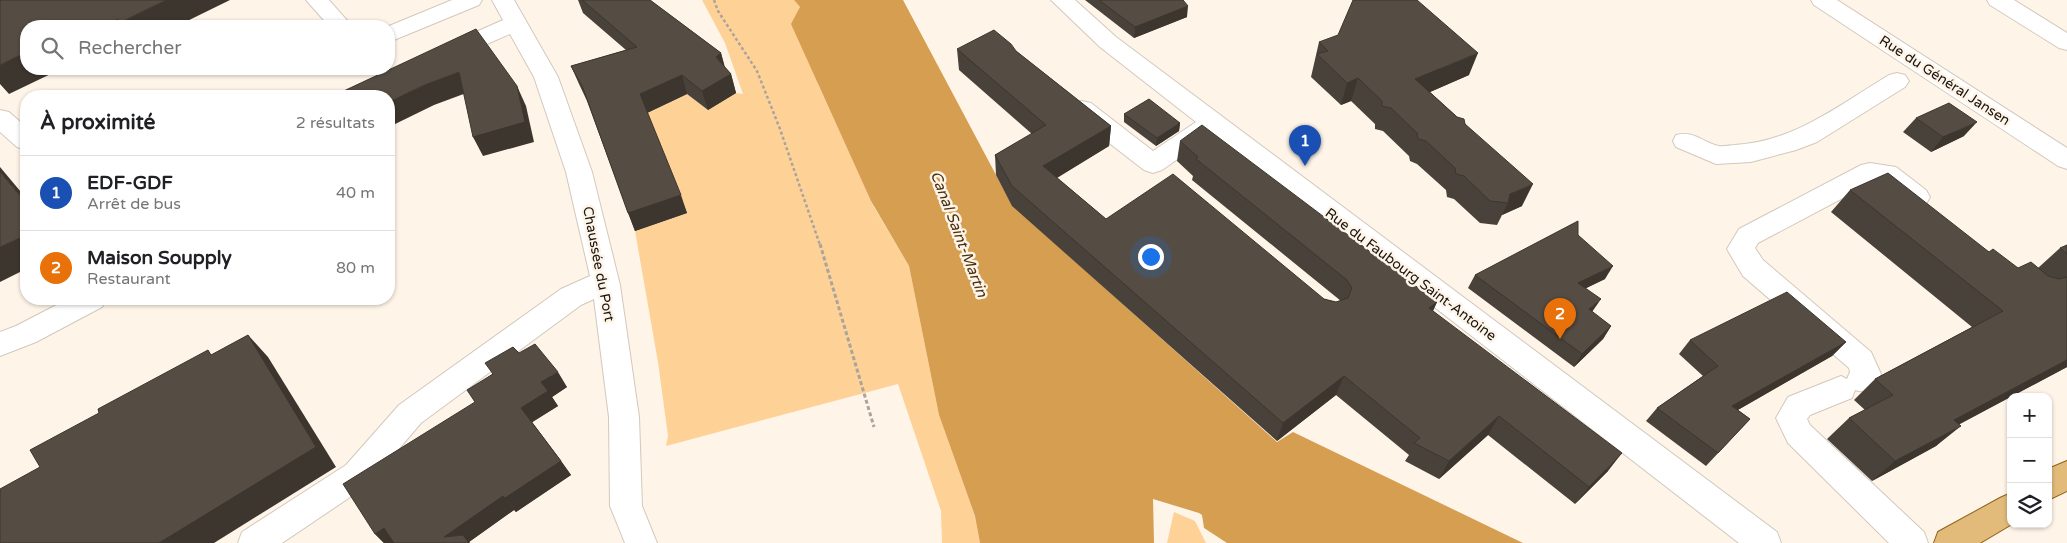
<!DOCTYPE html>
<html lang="fr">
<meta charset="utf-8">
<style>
body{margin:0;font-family:"Varela Round",sans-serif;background:#f2f2f2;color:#202124}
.controls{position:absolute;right:15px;bottom:15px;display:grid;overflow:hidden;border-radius:10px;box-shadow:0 1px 4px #0004}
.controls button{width:45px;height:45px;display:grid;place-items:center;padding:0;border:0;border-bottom:1px solid #e0e0e0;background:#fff;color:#202124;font:25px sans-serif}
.you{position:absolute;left:1150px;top:256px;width:18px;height:18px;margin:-12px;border:4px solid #fff;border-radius:50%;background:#1a73e8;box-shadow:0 0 0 8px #1a73e833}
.badge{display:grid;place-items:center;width:32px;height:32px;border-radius:50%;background:#d93025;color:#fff;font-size:16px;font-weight:700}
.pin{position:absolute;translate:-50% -41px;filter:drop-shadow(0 1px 2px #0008)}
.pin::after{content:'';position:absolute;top:26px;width:18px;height:15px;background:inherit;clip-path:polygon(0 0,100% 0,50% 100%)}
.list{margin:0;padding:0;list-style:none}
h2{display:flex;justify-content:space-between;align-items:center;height:65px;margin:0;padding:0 20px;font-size:21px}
h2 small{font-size:16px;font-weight:400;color:#757577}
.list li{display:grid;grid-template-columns:32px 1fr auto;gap:15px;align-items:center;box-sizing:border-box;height:75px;padding:0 20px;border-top:1px solid #e0e0e0}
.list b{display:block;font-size:19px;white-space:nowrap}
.list p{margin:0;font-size:16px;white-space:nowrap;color:#757577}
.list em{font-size:16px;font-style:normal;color:#757577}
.icon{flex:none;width:28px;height:28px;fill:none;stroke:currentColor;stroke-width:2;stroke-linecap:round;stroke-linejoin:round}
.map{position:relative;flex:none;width:2067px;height:543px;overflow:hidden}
.search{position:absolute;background:#fff;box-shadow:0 1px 4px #0004;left:20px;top:20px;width:375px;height:55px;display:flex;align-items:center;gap:12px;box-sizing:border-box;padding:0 18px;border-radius:20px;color:#757577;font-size:19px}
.panel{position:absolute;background:#fff;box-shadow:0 1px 4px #0004;left:20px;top:90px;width:375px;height:215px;border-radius:20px}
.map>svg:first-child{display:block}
.green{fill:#fed197}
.water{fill:#d69e50}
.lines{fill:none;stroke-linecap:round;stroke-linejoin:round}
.minor-casing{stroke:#d2c8bc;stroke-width:2}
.major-casing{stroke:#8e621b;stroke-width:2}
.path-far1{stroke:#aba49b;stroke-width:2.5;stroke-dasharray:3 2.5;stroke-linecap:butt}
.path{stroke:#aba49b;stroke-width:3;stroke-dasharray:4 2.5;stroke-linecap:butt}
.minor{fill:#fff;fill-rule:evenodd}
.major{fill:#e2ba7a;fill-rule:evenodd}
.wall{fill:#49423a}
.shaded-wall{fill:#3c362f}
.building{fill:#554d43;stroke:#3c362f}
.labels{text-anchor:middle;stroke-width:5;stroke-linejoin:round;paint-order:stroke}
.street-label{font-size:14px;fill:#181511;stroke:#fef4e8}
.water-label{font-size:15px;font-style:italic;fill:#47300e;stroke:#fef4e8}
</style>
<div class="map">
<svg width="2067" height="543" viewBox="0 0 2067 543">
<rect width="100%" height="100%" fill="#fef4e8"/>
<!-- green -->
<g class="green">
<path d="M702,0H794L800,7L818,84L874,207L909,266L939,415L975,516L980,543H942L941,511L898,384L666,446L668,436L658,362L635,231L687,213L647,113L687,94L708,110L736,93L743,94L725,43Z"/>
<path d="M1174,512L1195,521L1206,543H1167Z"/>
</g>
<!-- water -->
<path class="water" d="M794,0H903L1012,205L1277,442L1293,432L1523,543H1227L1204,528L1202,515L1199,513L1153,499L1154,543H980L975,516L939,415L909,266L871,201L791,24L800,7Z"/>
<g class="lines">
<!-- minor casing -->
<g class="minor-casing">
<g id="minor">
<path d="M306,0H329L352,26H329Z"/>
<path d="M452,0H482L479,5L389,42V26Z"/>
<path d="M492,0H514L558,77L592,172L620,285L639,417L642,506L657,543H625L610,506L609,417L594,299L581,305L421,423L368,485L282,543H238L242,532L346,465L399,405L561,289L590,276L566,172L534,77L510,34L448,61L440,58L436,53L440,48L503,20Z"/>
<path d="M1051,0H1075L1116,37L1777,532L1781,543H1739L1212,135L1162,170L1153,173L1144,170L1073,115L1070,109L1073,103L1082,101L1091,103L1153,151L1196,122L1100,47Z"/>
<path d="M1811,0H1837L2067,148V169L2058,166L1814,5Z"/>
<path d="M1987,0H2014L2067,33V50L2059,48L1990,5Z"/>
<path d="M1897,73L1905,75L1909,81L1905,87L1817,142L1796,150L1751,162L1716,164L1676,147L1673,141L1676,135C1694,130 1703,143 1719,146C1724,147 1730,145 1734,145C1794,142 1839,105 1889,75Z"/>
<path d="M0,110L9,112L26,127V150L17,147L0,132Z"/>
<path d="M1870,163L1896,167L1926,190L1930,197L1926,204C1901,211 1895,184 1873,182L1758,243L1755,248L1763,260L1871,352L1881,374C1875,385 1869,395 1855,390L1852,398L1810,415L1807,419L1810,425L1924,532L1928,543H1889L1788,443L1776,418L1788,397L1841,376L1847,379L1850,372L1849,368L1743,276L1727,249L1739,229L1861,165Z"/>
<path d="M68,299H106L102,307L36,342L0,356V332L16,326Z"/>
</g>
</g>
<!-- major casing -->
<g class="major-casing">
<g id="major">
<path d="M2067,461V491L2048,500V469Z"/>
<path d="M2011,493L2012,524L1980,543H1934L1938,532L2000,498Z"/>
</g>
</g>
<!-- path-far1 -->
<path class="path-far1" d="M714,0L718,11L757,71L780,129L820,245"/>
<!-- path -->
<path class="path" d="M820,244L874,427"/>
<!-- minor -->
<use href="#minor" class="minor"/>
<!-- major -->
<use href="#major" class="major"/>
</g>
<!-- wall -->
<g class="wall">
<path d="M578,0H650L721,53L725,68L731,74L736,93L708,110L687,94L647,113L687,213L635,231L587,101L579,84L571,66L626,50L583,13Z"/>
<path d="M1085,0H1183L1187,17L1134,38Z"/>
<path d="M1319,42L1469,75L1430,92L1465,124L1522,206L1502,215L1497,225L1480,223L1454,199L1447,197L1446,190L1417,164L1410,161L1409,156L1383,131L1375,129V124L1351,101L1341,105L1311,77Z"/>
<path d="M957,49L1016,51L1111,126L1109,146L1057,178L1106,219L1324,299L1336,302L1341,301L1192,180L1193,176L1177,161L1180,141L1437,302L1433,311L1608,471L1575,504L1488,435L1439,479L1405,461L1409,455L1336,395L1277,441L1012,206L996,175L995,155L1032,134L959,70Z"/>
<path d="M1124,114L1180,123L1179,131L1156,146L1124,122Z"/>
<path d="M1916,118L1964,136L1931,152L1903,132Z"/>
<path d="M1850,190L1989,252L2018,268H2038L2060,248L2067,245V367L1959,424L1936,446L1872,481L1827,439L1849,418L1865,410L1854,400L1875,379L1972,327L1831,212Z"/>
<path d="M1578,235L1605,279L1586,288L1592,312L1611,326L1603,339L1574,367L1468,288L1475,275Z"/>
<path d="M1690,340L1846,342L1832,356L1738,410L1750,419L1706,466L1646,421L1657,408L1703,376L1679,354Z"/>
<path d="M519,353L567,387L552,397L558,406L532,422L561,461L571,475L516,512L514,510L469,542L470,543H384L375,534L475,402L492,374Z"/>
</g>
<!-- shaded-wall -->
<g class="shaded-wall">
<path d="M166,0H230L177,26H125L121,22Z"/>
<path d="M1188,6L1187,17L1134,38L1135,27Z"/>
<path d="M118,19L124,26H102Z"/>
<path d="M26,52V69H61L9,94L0,84V65Z"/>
<path d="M721,53L726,72L716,57Z"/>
<path d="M1478,53L1469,75L1407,102L1415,79Z"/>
<path d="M459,72L469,92L434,105L389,127V102L424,85Z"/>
<path d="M731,74L736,93L708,110L702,91Z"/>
<path d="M682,75L687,94L647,113L640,94Z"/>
<path d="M1358,78L1351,101L1341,105L1347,83Z"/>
<path d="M517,86L526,106L534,142L483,156L473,137Z"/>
<path d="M1977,122L1964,136L1931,152L1943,137Z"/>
<path d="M1180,123L1179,131L1156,146L1157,138Z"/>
<path d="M1111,126L1109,146L1043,186V166Z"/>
<path d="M0,167L26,198V203L0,172Z"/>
<path d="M1533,184L1522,206L1502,215L1508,203L1510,194Z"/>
<path d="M681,195L687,213L635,231L628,213Z"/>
<path d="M26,235V269L0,282V247Z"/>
<path d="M1613,266L1605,279L1570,296L1578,283Z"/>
<path d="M1601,299L1592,312L1589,309Z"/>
<path d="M1437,302L1428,321L1429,308Z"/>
<path d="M1611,326L1603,339L1574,367L1582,354Z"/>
<path d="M248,335L268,357L336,467L214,543H159Z"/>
<path d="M1846,342L1832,356L1720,420L1732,406Z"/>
<path d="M2067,360V367L1930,440L1954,420Z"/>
<path d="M558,372L567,387L552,397L558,406L531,423L521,408L541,382Z"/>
<path d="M1344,376L1336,395L1277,441L1283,423Z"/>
<path d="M1499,416L1488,435L1439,479L1449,461Z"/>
<path d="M1961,426L1936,446L1872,481L1895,461Z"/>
<path d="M1622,453L1608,471L1575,504L1589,487Z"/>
<path d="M561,461L571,475L516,512L505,498Z"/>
<path d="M503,496L514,510L469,542L470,543L444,537Z"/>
<path d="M384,528L395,543H384L375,534Z"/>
</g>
<!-- building -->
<g class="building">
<path d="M0,0H166L121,22L118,19L102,26H26V52L0,65Z"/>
<path d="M582,0H650L721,53L716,57L731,74L702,91L682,75L640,94L681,195L628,213L583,88L571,66L637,47Z"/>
<path d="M1099,0H1183L1188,6L1135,27Z"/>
<path d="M1353,0H1417L1478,53L1415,79L1457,117L1464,119L1465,124L1533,184L1510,194L1508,203L1490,201L1464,176L1456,174L1455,168L1426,141L1418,139L1417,133L1391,108L1382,106V101L1358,78L1347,83L1317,54L1328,51L1319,42L1338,35Z"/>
<path d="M476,29L517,86L525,122L473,137L459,72L424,85L389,102V96H333Z"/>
<path d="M994,30L1011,44L1016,51L1111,126L1043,166L1106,219L1173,174L1324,299L1336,302L1348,298L1352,288L1347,280L1196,159L1198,157L1180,141L1202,125L1437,302L1429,308L1622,453L1589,487L1499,416L1449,461L1414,443L1420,438L1344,376L1283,423L1012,186L995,155L1046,125L957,49Z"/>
<path d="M1149,99L1180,123L1157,138L1124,114Z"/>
<path d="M1949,103L1977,122L1943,137L1916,118Z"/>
<path d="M0,172L26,203V235L0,247Z"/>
<path d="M1888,173L1989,252L1993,249L2018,268L2031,262L2048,276L2059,279L2067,277V360L1954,420L1961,426L1895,461L1849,418L1893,395L1875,379L2003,311L1850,190Z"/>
<path d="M1578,221V235L1613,266L1578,283L1601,299L1589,309L1611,326L1582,354L1475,275Z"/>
<path d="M2067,245V254L2060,248Z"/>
<path d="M1787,292L1846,342L1732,406L1750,419L1718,453L1657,408L1718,366L1690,340Z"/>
<path d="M248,335L316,447L159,543H0V489L40,467L30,450L99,413L98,409L208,350L211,355Z"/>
<path d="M535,344L558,372L541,382L548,391L521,408L561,461L505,498L503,496L444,537L463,535L469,543H394L384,528L375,534L343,484L475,402L467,390L493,374L485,363L513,347L519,353Z"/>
</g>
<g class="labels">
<!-- street labels -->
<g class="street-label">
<text transform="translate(1945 80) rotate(33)" y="5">Rue du Général Jansen</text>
<text transform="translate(599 264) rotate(79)" y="5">Chaussée du Port</text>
<text transform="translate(1411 274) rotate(37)" y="5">Rue du Faubourg Saint-Antoine</text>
</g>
<!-- water labels -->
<g class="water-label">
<text transform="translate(959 234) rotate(69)" y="5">Canal Saint-Martin</text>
</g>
</g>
</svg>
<div class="controls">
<button>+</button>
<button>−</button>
<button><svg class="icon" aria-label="layers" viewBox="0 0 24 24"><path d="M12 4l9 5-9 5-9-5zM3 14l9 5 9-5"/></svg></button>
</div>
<div class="you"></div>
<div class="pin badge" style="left:1305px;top:166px;background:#1a4fb4">1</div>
<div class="pin badge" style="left:1560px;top:339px;background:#e8710a">2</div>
<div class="search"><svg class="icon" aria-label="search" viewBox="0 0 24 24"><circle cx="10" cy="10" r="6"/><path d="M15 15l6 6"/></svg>Rechercher</div>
<section class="panel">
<h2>À proximité<small>2 résultats</small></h2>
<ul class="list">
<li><span class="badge" style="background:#1a4fb4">1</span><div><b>EDF-GDF</b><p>Arrêt de bus</p></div><em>40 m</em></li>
<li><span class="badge" style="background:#e8710a">2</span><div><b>Maison Soupply</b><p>Restaurant</p></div><em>80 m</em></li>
</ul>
</section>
</div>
